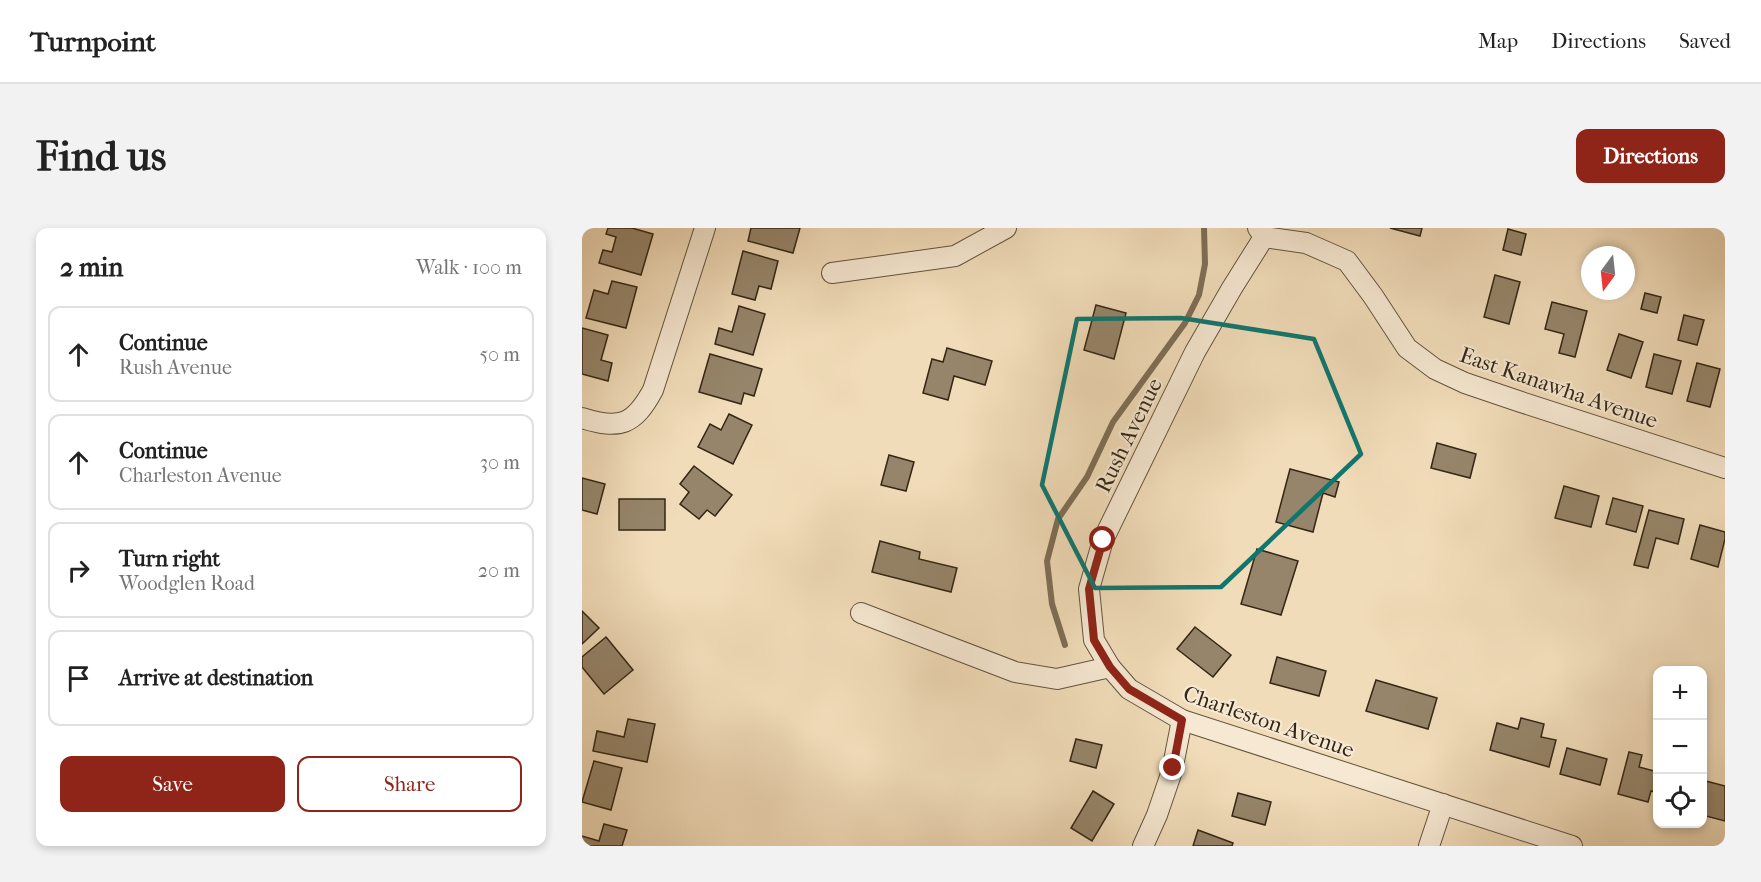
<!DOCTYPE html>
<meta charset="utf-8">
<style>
body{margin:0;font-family:"IM FELL French Canon",serif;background:#f2f2f2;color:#222}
.controls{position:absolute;right:18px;bottom:18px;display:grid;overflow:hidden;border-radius:12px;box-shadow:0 3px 9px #0003}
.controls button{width:54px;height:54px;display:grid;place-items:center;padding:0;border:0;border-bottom:2px solid #e0e0e0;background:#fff;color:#222;font:30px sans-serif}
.compass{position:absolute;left:999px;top:18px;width:54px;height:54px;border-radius:50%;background:#fff;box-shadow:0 3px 9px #0003;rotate:195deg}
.stop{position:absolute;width:18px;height:18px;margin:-14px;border:4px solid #8f2418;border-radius:50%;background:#fff}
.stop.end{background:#8f2418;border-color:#fff;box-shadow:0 2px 6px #0008}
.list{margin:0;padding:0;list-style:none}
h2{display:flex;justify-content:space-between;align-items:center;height:78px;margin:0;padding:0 24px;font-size:26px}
h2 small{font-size:20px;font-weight:400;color:#767676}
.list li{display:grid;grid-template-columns:39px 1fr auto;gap:18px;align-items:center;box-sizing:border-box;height:96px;margin:0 12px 12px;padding:0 12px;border:2px solid #e0e0e0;border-radius:12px}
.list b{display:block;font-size:22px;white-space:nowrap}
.list p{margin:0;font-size:20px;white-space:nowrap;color:#767676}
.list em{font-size:20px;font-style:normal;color:#767676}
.actions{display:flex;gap:12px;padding:18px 24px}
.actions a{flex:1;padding:14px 0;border:2px solid #8f2418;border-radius:12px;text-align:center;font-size:21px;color:#8f2418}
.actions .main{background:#8f2418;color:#fff}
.icon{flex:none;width:33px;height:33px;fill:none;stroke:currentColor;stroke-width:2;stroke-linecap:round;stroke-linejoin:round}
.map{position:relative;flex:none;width:1143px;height:618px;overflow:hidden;border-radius:12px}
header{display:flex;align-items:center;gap:36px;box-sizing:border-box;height:84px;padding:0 30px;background:#fff;border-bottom:2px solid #e0e0e0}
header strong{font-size:28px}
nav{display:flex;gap:33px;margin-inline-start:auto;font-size:21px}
.intro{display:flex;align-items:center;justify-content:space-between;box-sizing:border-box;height:144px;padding:0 36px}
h1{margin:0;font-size:42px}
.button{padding:15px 27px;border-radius:12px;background:#8f2418;color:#fff;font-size:21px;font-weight:700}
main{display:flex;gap:36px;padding:0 36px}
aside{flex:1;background:#fff;border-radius:12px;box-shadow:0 3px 9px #0003}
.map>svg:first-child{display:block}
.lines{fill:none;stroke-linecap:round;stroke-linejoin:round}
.stream{stroke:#7e6e56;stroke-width:6}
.building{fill:#96856a;stroke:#332615;stroke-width:1.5}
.street-casing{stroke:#62543e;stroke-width:22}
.street{stroke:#f6e8d2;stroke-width:20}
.route{stroke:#8f2418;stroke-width:8}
.marked{fill:none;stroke:#0f766e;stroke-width:4.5;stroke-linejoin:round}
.labels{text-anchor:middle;stroke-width:4.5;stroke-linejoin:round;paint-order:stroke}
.street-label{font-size:22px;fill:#332615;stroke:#f6e8d2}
</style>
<header>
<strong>Turnpoint</strong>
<nav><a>Map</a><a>Directions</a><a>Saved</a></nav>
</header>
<div class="intro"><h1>Find us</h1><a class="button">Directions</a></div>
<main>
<aside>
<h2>2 min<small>Walk · 100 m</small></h2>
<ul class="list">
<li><svg class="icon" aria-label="ahead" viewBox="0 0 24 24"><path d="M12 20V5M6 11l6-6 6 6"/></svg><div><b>Continue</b><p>Rush Avenue</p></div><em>50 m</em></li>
<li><svg class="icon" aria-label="ahead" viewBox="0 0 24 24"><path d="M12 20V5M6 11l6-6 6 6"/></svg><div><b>Continue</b><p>Charleston Avenue</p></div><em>30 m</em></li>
<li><svg class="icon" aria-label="right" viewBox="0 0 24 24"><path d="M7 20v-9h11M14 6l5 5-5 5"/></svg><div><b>Turn right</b><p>Woodglen Road</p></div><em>20 m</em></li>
<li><svg class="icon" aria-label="arrive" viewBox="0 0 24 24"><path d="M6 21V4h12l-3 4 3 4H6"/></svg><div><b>Arrive at destination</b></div></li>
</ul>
<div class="actions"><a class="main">Save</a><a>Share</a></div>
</aside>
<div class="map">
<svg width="1143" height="618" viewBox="0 0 1143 618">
<rect width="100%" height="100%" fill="#f1dcb9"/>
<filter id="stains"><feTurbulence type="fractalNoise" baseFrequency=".00333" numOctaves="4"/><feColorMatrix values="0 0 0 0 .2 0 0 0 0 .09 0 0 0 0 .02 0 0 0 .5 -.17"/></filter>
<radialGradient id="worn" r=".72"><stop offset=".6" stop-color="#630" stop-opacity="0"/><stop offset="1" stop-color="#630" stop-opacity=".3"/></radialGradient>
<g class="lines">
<!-- stream -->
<path class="stream" d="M483,417L470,376L465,333L476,291L505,249L531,194L603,95L617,67L623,36L622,0"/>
</g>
<!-- building -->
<g class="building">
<path d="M26,0H50L71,6L59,47L17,35L21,22L30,24L34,9L24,6Z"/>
<path d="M169,0H218L211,25L166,13Z"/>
<path d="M808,0H840L838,8Z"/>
<path d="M926,1L944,6L939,27L921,22Z"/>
<path d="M161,23L196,33L189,61L177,58L173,72L150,66Z"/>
<path d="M913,47L938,54L927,96L902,89Z"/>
<path d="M30,53L55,59L44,100L4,90L12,62L26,66Z"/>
<path d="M1063,65L1079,69L1075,85L1059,81Z"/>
<path d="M970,74L1005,83L993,129L977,125L982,106L963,101Z"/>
<path d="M514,77L544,85L532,131L502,122Z"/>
<path d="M157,78L183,86L171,127L133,116L137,100L150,104Z"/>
<path d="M1102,87L1122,92L1115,117L1096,112Z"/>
<path d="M0,100L26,107L19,132L30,135L26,153L0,146Z"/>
<path d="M1037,106L1061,114L1049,150L1025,142Z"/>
<path d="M365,120L410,133L403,157L372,148L366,172L341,165L350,131L361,134Z"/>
<path d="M128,126L180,141L172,168L162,165L159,176L117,164Z"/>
<path d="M1072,126L1099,133L1090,166L1064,159Z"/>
<path d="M1115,135L1138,141L1128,179L1105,173Z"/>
<path d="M147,186L170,197L151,236L116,219L128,196L139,202Z"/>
<path d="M855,215L894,226L888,250L849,240Z"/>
<path d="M307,227L332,234L324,263L299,257Z"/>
<path d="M112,238L150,267L133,288L125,282L117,291L98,276L107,264L98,256Z"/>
<path d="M708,241L757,254L753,269L741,265L731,304L694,294Z"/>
<path d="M0,250L23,256L15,286L0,282Z"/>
<path d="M982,258L1017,268L1009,299L973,290Z"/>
<path d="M1031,270L1061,278L1054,304L1024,296Z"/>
<rect x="37" y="271" width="46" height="31"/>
<path d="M1067,282L1102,291L1096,316L1074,310L1066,340L1052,337Z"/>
<path d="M1118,297L1143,304V311L1136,339L1109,331Z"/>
<path d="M298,313L338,324L337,331L375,340L369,364L290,344Z"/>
<path d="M675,321L716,333L699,387L659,376Z"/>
<path d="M0,383L17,400L0,416Z"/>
<path d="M613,399L649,427L631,449L595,421Z"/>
<path d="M24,409L51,442L22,466L0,439V429Z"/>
<path d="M695,429L744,443L737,468L688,455Z"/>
<path d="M794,452L855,470L846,501L784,483Z"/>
<path d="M939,490L962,496L959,509L974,512L967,539L908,522L915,495L936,501Z"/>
<path d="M46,491L73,496L65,534L11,523L15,503L42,509Z"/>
<path d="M494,511L520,517L514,540L488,533Z"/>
<path d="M985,520L1025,531L1018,557L978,546Z"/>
<path d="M1047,524L1060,527L1057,539L1076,544V565L1069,563L1066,574L1036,566Z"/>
<path d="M12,533L40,540L29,582L0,574Z"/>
<path d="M1120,552L1143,558V593L1120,587Z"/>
<path d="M511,563L532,576L510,613L489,600Z"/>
<path d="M656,565L689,574L683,597L650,588Z"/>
<path d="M22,596L45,602L40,618H0V608L17,613Z"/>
<path d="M616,602L651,615L650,618H611Z"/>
</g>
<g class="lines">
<!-- street casing -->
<g class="street-casing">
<g id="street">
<path d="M676,0L682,9L724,15L765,33L791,68L825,120L853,141L883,155L936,173L1143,240"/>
<path d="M250,45L373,28L424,0"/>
<path d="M0,190C38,202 52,197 71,162L123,0"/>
<path d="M279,385L433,444L475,451L528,439L547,461L600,492L990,618"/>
<path d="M528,439L512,412L507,361L521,312L613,124L650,60L682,9"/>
<path d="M561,618L575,587L590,543L600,492"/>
<path d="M847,618L861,576"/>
</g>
</g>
<!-- street -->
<use href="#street" class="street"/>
</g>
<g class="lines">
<!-- route -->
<path class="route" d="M521,312L507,361L512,412L528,439L547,461L600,492L591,540"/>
</g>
<!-- marked area -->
<path class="marked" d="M599,90L732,111L779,226L639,359L513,360L460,257L495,91Z"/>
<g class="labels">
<!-- street labels -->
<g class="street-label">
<text transform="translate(977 159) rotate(19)" y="8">East Kanawha Avenue</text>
<text transform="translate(546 207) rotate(-64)" y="8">Rush Avenue</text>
<text transform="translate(687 493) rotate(19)" y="8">Charleston Avenue</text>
</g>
</g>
<rect width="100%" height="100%" filter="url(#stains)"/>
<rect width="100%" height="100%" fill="url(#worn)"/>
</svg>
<div class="controls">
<button>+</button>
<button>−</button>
<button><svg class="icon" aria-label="locate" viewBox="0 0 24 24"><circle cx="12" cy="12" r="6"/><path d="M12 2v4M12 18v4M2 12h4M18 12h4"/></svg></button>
</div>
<svg class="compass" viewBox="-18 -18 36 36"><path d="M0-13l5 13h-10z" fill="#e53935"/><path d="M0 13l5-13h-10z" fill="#767676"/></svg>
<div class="stop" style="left:521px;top:312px"></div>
<div class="stop end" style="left:591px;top:540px"></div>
</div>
</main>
